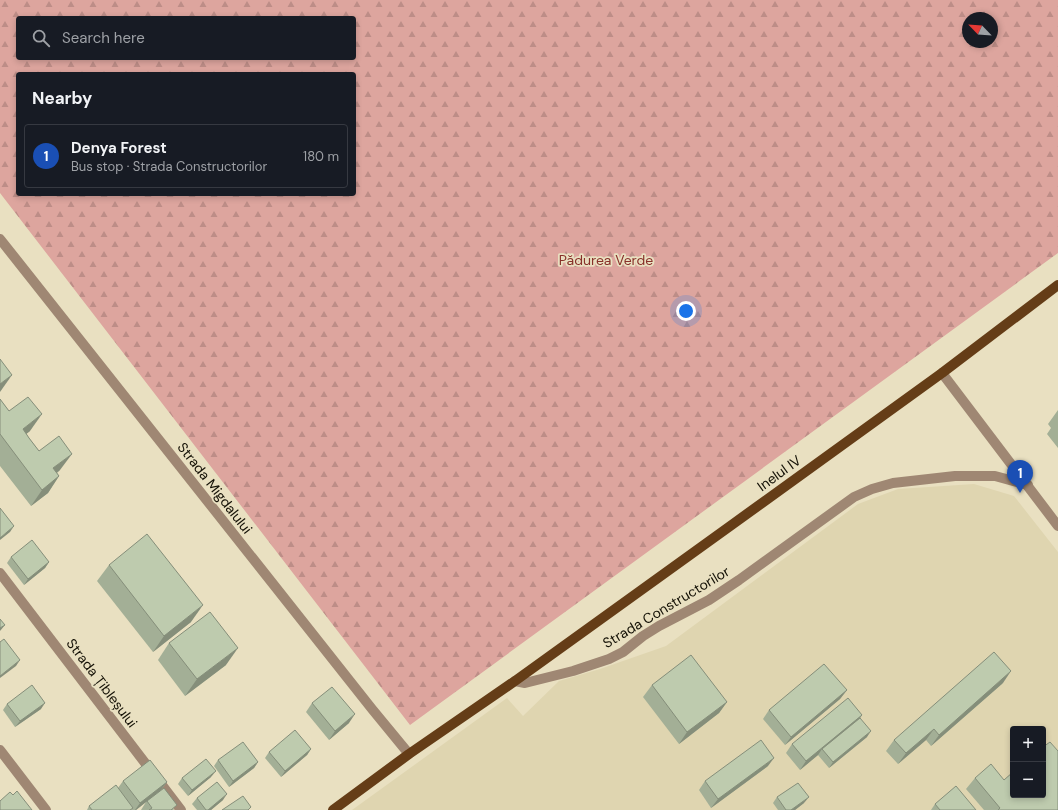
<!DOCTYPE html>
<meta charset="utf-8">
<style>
body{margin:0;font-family:"DM Sans",sans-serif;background:#20242c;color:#f1f3f6}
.controls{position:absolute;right:12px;bottom:12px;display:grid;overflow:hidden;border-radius:4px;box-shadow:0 2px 6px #0003}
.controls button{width:36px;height:36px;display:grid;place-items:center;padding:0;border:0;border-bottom:1px solid #363941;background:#171b24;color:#f1f3f6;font:20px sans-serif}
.compass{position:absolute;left:962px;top:12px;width:36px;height:36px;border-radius:50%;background:#171b24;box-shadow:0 2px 6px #0003;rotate:295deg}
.you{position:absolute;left:686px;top:311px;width:14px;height:14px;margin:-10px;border:3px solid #fff;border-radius:50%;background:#1a73e8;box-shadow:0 0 0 6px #1a73e833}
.badge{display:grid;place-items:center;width:26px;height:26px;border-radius:50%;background:#db2777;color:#fff;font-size:13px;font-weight:700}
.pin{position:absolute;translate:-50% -33px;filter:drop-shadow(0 1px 2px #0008)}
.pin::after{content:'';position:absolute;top:21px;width:14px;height:12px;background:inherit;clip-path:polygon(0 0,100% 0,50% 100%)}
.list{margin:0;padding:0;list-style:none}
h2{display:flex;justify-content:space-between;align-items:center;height:52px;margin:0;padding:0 16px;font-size:17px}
h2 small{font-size:13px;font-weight:400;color:#9ea1a6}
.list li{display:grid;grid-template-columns:26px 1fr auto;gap:12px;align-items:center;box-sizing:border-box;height:64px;margin:0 8px 8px;padding:0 8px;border:1px solid #363941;border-radius:4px}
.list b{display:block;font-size:15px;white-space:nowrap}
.list p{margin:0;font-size:13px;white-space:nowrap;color:#9ea1a6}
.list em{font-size:13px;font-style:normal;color:#9ea1a6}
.icon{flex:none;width:22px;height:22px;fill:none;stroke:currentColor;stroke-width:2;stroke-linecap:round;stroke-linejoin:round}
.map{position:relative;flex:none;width:1058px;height:810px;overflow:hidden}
.search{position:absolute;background:#171b24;box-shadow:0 2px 6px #0003;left:16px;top:16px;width:340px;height:44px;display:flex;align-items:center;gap:10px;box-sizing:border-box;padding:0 14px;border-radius:4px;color:#9ea1a6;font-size:15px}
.panel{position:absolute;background:#171b24;box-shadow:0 2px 6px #0003;left:16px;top:72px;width:340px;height:124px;border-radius:4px}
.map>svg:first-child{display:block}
.built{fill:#dfd5b0;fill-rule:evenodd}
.forest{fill:url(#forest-firs);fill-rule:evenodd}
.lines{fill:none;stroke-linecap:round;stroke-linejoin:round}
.minor{stroke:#9f8773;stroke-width:10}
.major{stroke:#653d17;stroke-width:10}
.wall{fill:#a3af96}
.shaded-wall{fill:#858e7a}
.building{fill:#becbae;stroke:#858e7a}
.labels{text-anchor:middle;stroke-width:3.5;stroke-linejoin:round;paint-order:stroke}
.park-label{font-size:14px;fill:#88312a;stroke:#e9e0c1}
.street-label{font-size:14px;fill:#131005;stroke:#e9e0c1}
</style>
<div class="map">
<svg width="1058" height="810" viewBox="0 0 1058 810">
<defs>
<pattern id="forest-firs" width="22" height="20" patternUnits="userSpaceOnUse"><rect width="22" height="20" fill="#dda59e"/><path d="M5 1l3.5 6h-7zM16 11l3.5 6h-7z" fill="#bd8d87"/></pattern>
</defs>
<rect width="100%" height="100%" fill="#e9e0c1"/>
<!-- built -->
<path class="built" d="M974,484L1014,496L1058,552V810H352L507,698L523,716L559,681L600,669L666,646L858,504L898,489ZM1013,729H1043V795H1013Z"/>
<!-- forest -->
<path class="forest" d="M0,0H1058V253L410,725L0,193ZM18,18H354V58H18ZM968,18H992V42H968ZM18,74H354V194H18Z"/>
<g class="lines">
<!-- minor -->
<g class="minor">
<path d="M0,239L372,709L409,754"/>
<path d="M942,373L1058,526"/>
<path d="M0,573L181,810"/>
<path d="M515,681L525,683L573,671L609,659L623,652L643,636L659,626L709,600L739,580L854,497L872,489L893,483L955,476H995L1028,485"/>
<path d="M0,750L46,810"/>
</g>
<!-- major -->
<path class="major" d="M333,810L409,754L515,681L733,524L942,373L1058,285"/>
</g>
<!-- wall -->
<g class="wall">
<path d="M0,399L9,411L30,431L26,434L39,451L60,470L57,473L59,476L48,493L31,506L0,466Z"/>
<path d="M1058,410V448L1047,434L1051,428L1048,424Z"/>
<path d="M11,557L49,562L45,568L24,585L7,563Z"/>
<path d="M109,565L191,622L153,652L97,581Z"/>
<path d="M169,643L226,665L185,696L158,660Z"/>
<path d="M1003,683L931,746L926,740L898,764L886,751L894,740Z"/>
<path d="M652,685L727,702L719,713L679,744L643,697Z"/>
<path d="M847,690L840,699L785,745L763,719L769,710Z"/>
<path d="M312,703L349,723L329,740L306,712Z"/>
<path d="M7,704L41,709L15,727L3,710Z"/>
<path d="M862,715L860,718L867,737L829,768L818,755L800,770L786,753L792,744Z"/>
<path d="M311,749L307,755L281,777L265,758L269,752Z"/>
<path d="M218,760L258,762L254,768L229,787L214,766Z"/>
<path d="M768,766L711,808L699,790L705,781Z"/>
<path d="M211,777L188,796L178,784L182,778Z"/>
<path d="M975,778L1004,780L1058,810H984L966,789Z"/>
<path d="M123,781L167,782L161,790L174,810H141L146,802L136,810H87L89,806L118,788Z"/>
<path d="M777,797L804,803L795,810H778L773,803Z"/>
<path d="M197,798L223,800L211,810H197L192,804Z"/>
<path d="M935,804L976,810H931Z"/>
</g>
<!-- shaded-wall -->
<g class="shaded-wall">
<path d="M12,375L0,392V384Z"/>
<path d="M42,414L30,431L11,446L23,429Z"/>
<path d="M72,454L60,470L41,485L53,468Z"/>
<path d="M59,476L48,493L31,506L42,490Z"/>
<path d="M14,526L10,532L0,540V538Z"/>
<path d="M49,562L45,568L24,585L28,579Z"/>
<path d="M203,605L191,622L153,652L164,636Z"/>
<path d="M5,625L0,631V628Z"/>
<path d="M238,648L226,665L185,696L197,679Z"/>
<path d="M20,660L16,666L0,678V676Z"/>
<path d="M1011,671L1003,683L931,746L939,735Z"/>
<path d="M847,690L840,699L785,745L791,737Z"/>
<path d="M727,702L719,713L679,744L687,732Z"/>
<path d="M45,703L41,709L15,727L20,721Z"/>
<path d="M355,714L349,723L329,740L335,731Z"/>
<path d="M862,715L856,724L822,749L818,755L800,770L806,761Z"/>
<path d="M934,729L926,740L898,764L906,753Z"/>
<path d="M871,731L867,737L829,768L833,762Z"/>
<path d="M311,749L307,755L281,777L285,771Z"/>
<path d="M774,758L768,766L711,808L718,799Z"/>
<path d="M258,762L254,768L229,787L233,781Z"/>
<path d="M216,771L211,777L188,796L192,790Z"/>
<path d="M167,782L160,791L136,810H135L140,803Z"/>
<path d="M227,794L223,800L211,810H208Z"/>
<path d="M809,797L804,803L795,810H791Z"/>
</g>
<!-- building -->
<g class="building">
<path d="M0,359L12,375L0,384Z"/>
<path d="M28,397L42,414L23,429L29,438L39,451L59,436L72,454L53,468L59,476L42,490L0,434V399L9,411Z"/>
<path d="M0,508L14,526L0,538Z"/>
<path d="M147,534L203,605L164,636L109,565Z"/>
<path d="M32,540L49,562L28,579L11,557Z"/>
<path d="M210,612L238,648L197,679L169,643Z"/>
<path d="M0,619L5,625L0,628Z"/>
<path d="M4,639L20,660L0,676V642Z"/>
<path d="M994,652L1011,671L939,735L934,729L906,753L894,740Z"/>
<path d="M691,655L727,702L687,732L652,685Z"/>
<path d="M824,664L847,690L791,737L769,710Z"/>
<path d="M32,685L45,703L20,721L7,704Z"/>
<path d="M332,687L355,714L335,731L312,703Z"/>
<path d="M848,698L862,715L806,761L792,744Z"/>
<path d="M860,718L871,731L833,762L822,749Z"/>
<path d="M295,730L311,749L285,771L269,752Z"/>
<path d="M761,740L774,758L718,799L705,781Z"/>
<path d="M243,742L258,762L233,781L218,760Z"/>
<path d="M1050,742L1058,751V810H998L1000,808L975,778L991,764L1004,780L1013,772V795H1043V747Z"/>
<path d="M206,759L216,771L192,790L182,778Z"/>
<path d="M150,760L167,782L140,803L123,781Z"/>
<path d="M217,782L227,794L208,810H206L197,798Z"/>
<path d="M798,783L809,797L791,810H786L777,797Z"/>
<path d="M116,785L133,808L130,810H92L89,806Z"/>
<path d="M956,786L976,810H940L935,804Z"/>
<path d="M164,788L177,805L171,810H149L152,808L147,801Z"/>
<path d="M17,791L32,810H0V801L10,792L13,795Z"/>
<path d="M243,796L251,807L248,810H222Z"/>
</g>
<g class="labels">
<!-- park labels -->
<g class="park-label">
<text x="606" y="265">Pădurea Verde</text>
</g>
<!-- street labels -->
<g class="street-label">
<text transform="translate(779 473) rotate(-36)" y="5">Inelul IV</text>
<text transform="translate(215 488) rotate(52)" y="5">Strada Migdalului</text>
<text transform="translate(666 607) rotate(-31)" y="5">Strada Constructorilor</text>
<text transform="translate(102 683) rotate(53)" y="5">Strada Țibleșului</text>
</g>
</g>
</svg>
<div class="controls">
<button>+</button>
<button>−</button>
</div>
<svg class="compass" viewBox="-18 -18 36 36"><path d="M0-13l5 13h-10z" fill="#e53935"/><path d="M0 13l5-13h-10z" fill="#9ea1a6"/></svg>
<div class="you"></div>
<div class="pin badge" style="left:1020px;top:493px;background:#1a4fb4">1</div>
<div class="search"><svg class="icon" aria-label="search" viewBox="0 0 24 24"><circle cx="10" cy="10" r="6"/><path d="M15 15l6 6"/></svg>Search here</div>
<section class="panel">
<h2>Nearby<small></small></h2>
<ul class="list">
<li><span class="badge" style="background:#1a4fb4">1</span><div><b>Denya Forest</b><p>Bus stop · Strada Constructorilor</p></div><em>180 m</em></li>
</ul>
</section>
</div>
